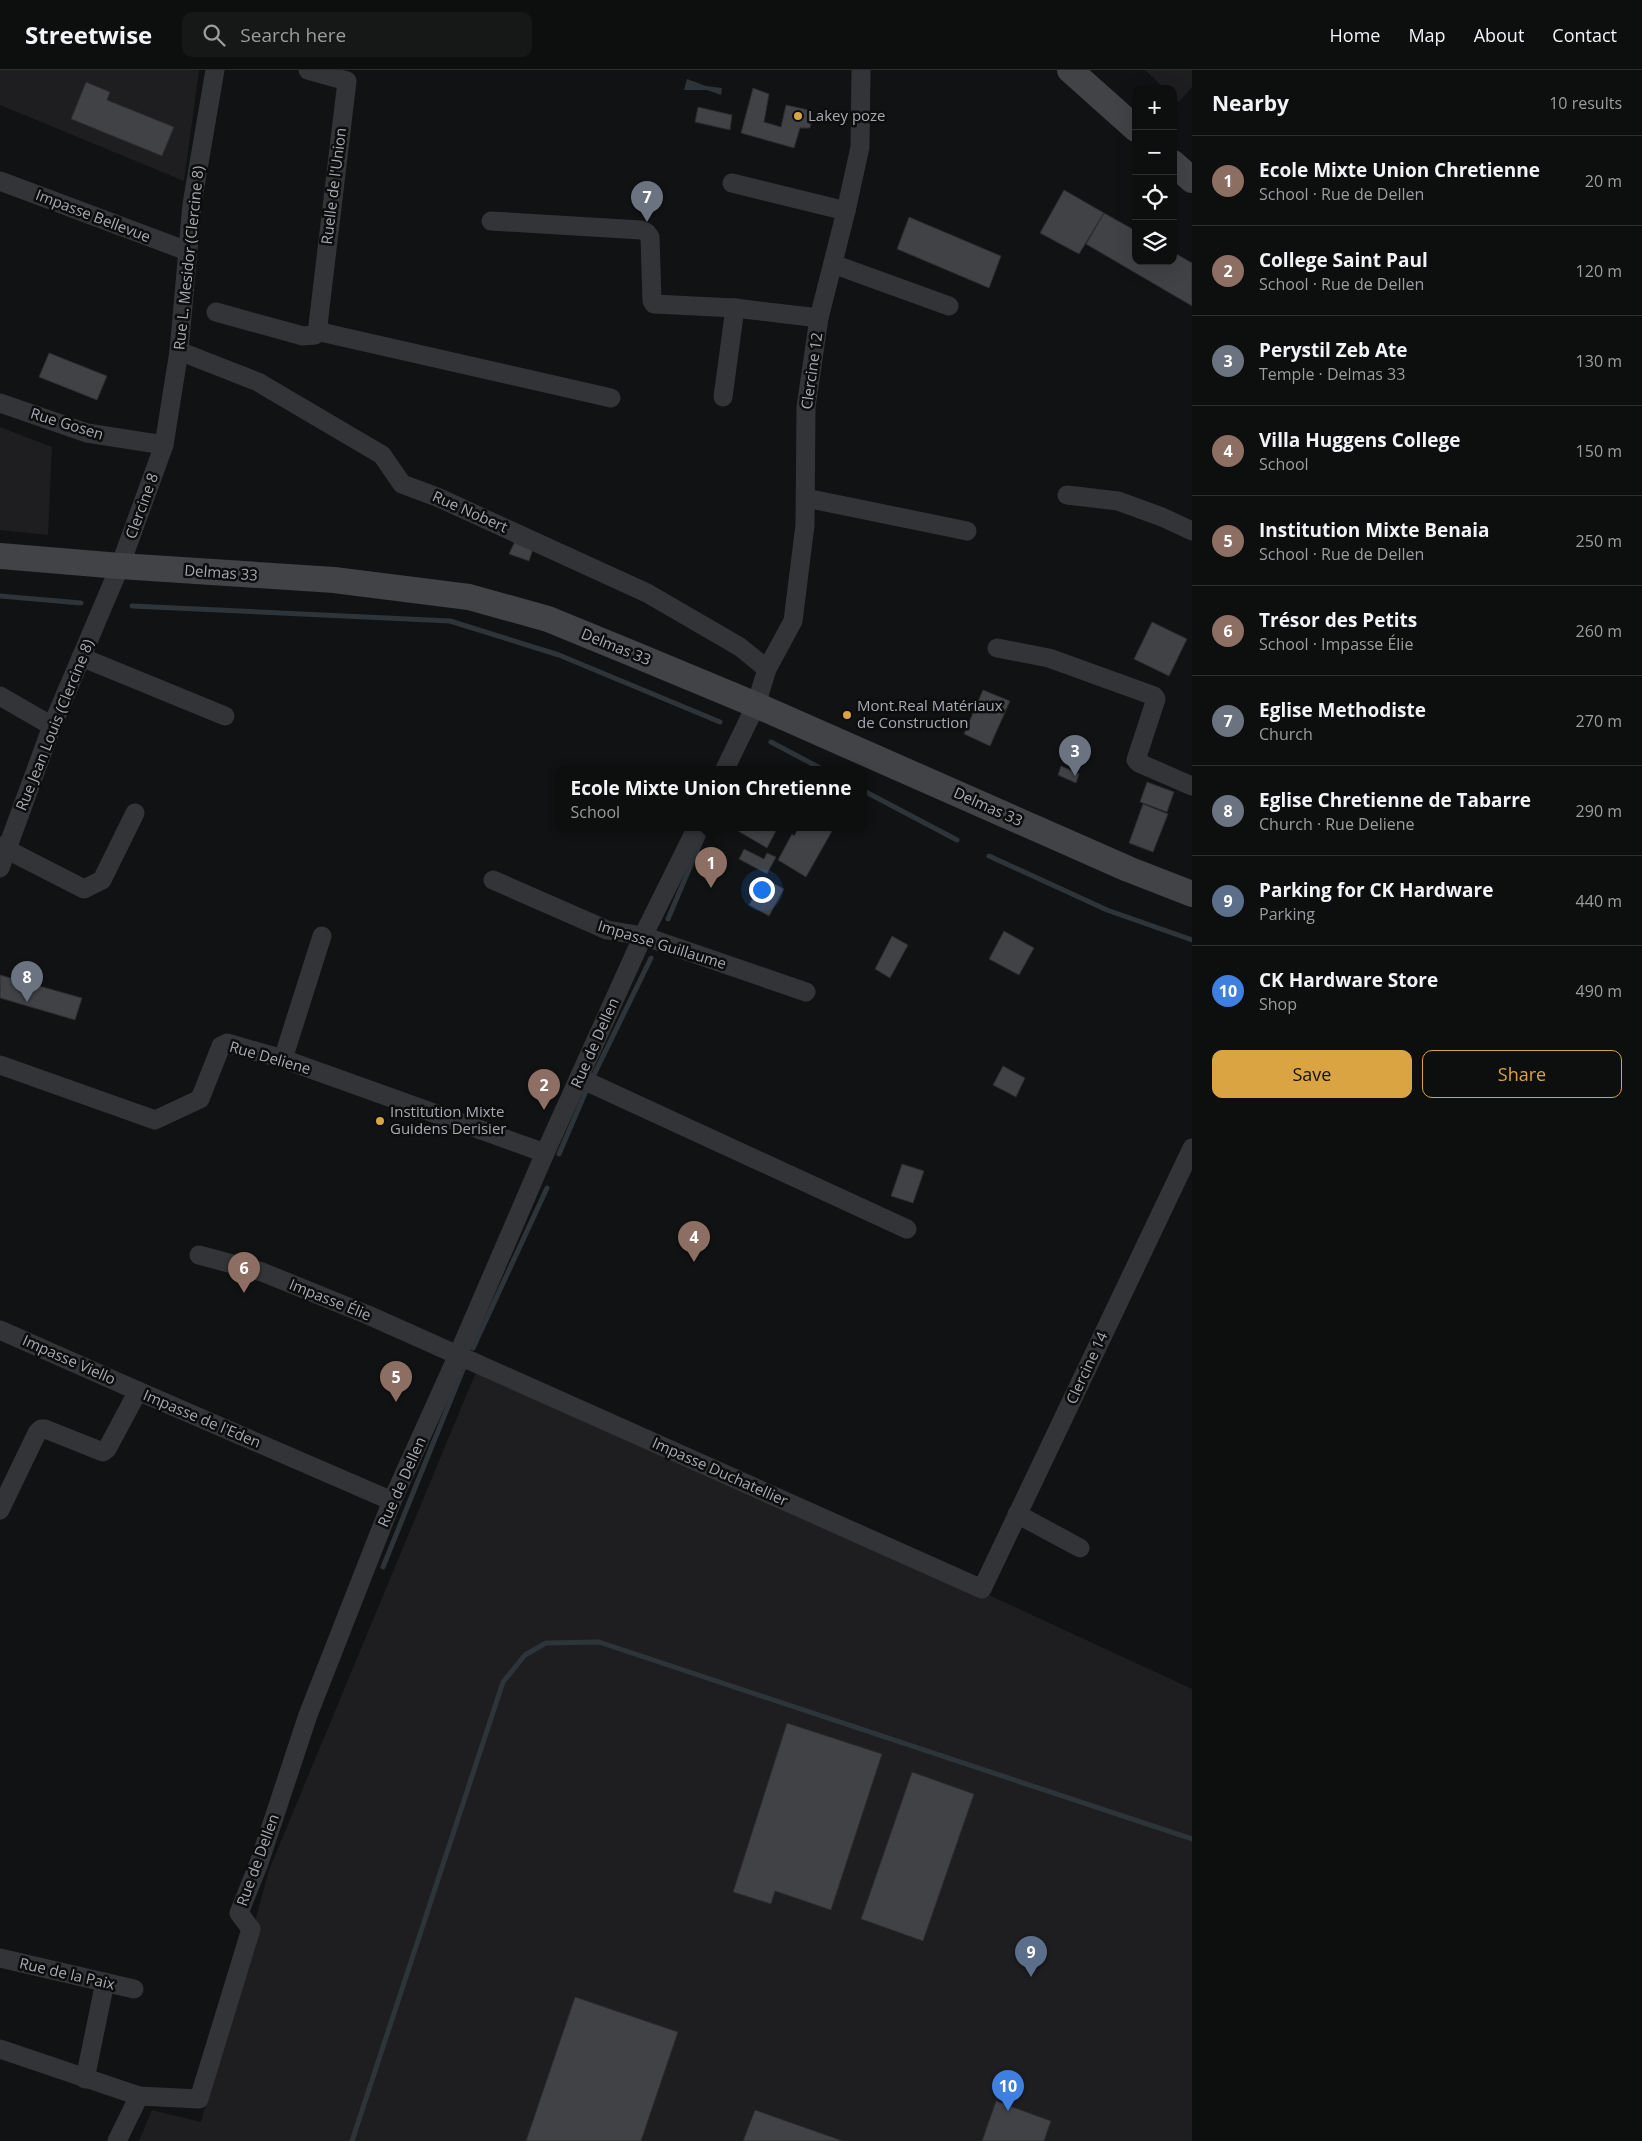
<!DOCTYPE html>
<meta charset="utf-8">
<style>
body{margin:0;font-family:"Open Sans",sans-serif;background:#161717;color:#f1f3f6}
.controls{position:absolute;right:15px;top:15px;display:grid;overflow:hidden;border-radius:10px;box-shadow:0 5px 20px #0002}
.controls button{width:45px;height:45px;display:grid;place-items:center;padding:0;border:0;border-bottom:1px solid #2d2e2e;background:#0d0e0e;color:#f1f3f6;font:25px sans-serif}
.you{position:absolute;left:761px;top:819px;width:18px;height:18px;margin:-12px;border:4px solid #fff;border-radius:50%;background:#1a73e8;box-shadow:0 0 0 8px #1a73e833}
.badge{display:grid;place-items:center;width:32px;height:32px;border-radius:50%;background:#daa442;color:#fff;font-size:16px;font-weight:700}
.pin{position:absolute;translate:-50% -41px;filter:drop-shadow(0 1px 2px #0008)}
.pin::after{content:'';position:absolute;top:26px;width:18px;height:15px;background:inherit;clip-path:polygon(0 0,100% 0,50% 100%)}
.popup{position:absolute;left:555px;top:696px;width:312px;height:65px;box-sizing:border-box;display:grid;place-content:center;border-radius:10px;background:#0d0e0e;filter:drop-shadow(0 1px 4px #0005);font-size:16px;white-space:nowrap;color:#9a9c9e}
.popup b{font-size:19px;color:#f1f3f6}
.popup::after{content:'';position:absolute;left:50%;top:100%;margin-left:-10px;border:10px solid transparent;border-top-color:#0d0e0e}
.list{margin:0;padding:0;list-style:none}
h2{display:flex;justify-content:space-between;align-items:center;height:65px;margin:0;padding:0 20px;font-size:21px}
h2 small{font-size:16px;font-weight:400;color:#9a9c9e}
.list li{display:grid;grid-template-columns:32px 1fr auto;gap:15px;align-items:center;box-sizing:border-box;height:90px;padding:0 20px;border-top:1px solid #2d2e2e}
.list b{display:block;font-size:19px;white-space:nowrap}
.list p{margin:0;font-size:16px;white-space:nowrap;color:#9a9c9e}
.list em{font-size:16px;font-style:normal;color:#9a9c9e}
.actions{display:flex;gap:10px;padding:15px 20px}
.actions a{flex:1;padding:11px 0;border:1px solid #daa442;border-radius:10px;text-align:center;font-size:18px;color:#daa442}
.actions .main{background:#daa442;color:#111}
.icon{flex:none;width:28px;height:28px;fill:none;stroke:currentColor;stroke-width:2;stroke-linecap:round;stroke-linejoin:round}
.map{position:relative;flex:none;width:1192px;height:2071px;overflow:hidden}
header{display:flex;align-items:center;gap:30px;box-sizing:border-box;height:70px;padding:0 25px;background:#0d0e0e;border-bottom:1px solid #2d2e2e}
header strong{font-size:24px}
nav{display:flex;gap:28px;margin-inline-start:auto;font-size:18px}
.search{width:350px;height:45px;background:#161717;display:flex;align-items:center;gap:12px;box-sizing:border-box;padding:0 18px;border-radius:10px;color:#9a9c9e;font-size:19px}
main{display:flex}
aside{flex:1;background:#0d0e0e}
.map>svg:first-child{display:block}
.built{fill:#1e1e20}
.water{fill:#2d343a}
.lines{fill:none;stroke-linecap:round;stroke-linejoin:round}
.stream{stroke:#2d343a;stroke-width:5}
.building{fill:#414246;stroke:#2c2c2e}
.street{stroke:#333437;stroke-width:19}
.secondary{stroke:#414347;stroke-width:26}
.poi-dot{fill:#daa442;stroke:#0d0d0e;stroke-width:2}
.labels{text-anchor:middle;stroke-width:5;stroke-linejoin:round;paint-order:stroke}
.poi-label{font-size:15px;fill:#a5a9b2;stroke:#0d0d0e;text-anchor:start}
.street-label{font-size:15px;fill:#a5a9b2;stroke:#0d0d0e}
</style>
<header>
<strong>Streetwise</strong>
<div class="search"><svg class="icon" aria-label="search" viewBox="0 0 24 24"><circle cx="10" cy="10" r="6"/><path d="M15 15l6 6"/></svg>Search here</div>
<nav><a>Home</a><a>Map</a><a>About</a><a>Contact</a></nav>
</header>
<main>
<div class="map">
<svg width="1192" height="2071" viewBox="0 0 1192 2071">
<rect width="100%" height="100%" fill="#111213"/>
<!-- built -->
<g class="built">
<path d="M0,0H199L184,111L0,35Z"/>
<path d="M1145,0H1192V17L1179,32L1173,27V19H1165Z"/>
<path d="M0,357L52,377L48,465L0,460Z"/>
<path d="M481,1290L1192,1619V2071H139L152,2040L201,2052L269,1800Z"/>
</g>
<!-- water -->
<path class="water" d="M687,9L706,16L722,18L721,25L707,20H684Z"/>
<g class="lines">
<!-- stream -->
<g class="stream">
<path d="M0,526L81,533"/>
<path d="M132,536L450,551L559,585L720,652"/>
<path d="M771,672L822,699"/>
<path d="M864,721L957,770"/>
<path d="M989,786L1107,840L1192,870"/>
<path d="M668,849L707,757"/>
<path d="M559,1084L586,1021L651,888"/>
<path d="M473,1278L547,1118"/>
<path d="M383,1497L464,1297"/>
<path d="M352,2071L503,1612L525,1585L546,1573L599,1572L1192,1769"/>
</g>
</g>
<!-- building -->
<g class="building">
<path d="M86,12L110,22L107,30L174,57L162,86L71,49Z"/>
<path d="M753,18L769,24L764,52L781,57L786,35L813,41L810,58H800L794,78L741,63Z"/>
<path d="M698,37L732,45L730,60L695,52Z"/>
<path d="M1064,120L1104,143L1079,184L1040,163Z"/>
<path d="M1104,143L1136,161V191H1173V182L1192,193V236L1086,174Z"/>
<path d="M909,147L1001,186L989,218L897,179Z"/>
<path d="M49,283L107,306L97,330L39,307Z"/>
<path d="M516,469L534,476L529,491L509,484Z"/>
<path d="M1152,552L1187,569L1169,606L1134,589Z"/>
<path d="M983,620L1010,631L990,676L964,664Z"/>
<path d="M1061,696L1079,704L1076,713L1058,705Z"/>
<path d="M1147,712L1174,722L1167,742L1140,732Z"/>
<path d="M1143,734L1168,744L1153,782L1129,773Z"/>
<path d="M740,757H778L767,778L738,761Z"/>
<path d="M799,757H825L832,761L806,807L778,790L792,764L794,766Z"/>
<path d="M744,779L764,789L767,783L776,787L767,804L739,789Z"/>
<path d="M763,808L784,819L769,846L749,835Z"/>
<path d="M1004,861L1034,878L1019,905L989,889Z"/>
<path d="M892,866L908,875L890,908L875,899Z"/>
<path d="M0,905L82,928L75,950L0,928Z"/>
<path d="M1003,996L1025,1008L1016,1027L993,1015Z"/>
<path d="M902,1094L924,1101L913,1133L891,1126Z"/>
<path d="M787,1653L882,1684L831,1840L775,1821L771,1834L733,1822Z"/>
<path d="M912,1702L974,1724L923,1871L861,1849Z"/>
<path d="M575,1927L678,1962L641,2071H526Z"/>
<path d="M996,2031L1051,2051L1044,2071H982Z"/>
<path d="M755,2040L843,2071H743Z"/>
</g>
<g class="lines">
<!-- street -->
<g class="street">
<path d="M308,0L347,11L318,255L321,260"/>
<path d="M0,111L187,181"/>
<path d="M732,113L846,141"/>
<path d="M491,151L641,160L646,162L650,167L652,231L654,234L735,238L819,248"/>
<path d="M833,194L949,236"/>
<path d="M216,242L303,266L315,265L321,260"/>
<path d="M321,260L325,263L611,328"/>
<path d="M179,281L258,312L382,385L402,414L437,427L647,523L740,577L767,599"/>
<path d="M723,327L735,238"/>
<path d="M0,333L87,363L164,375"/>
<path d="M1067,425L1118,431L1162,447L1192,461"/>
<path d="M806,428L967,461"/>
<path d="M997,578L1049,588L1154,626L1156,629L1136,690L1139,693L1192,716"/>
<path d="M81,587L225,646"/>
<path d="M0,626L52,656"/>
<path d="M725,699L756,635L767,599L793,551L805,455L806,337L819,248L846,141L860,77L861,0"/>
<path d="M0,776L84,819L102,810L135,743"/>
<path d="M0,798L52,656L120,496L164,375L179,281L192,134L215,0"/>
<path d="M493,810L607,860L643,866L806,922"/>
<path d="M283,989L322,866"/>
<path d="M0,995L155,1050L200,1029L221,976L227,973L283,989L545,1083"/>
<path d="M579,1008L907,1159"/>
<path d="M199,1185L262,1202L368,1245L982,1519L1192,1078"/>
<path d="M0,1260L138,1321L392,1431"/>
<path d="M0,1440L37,1363L41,1359H45L103,1382L107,1379L138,1321"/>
<path d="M1017,1444L1080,1478"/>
<path d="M0,1888L134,1919"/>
<path d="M0,1979L139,2026L199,2029L251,1859L239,1843L259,1793L308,1645L392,1431L458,1285L545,1083L643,866L697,757"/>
<path d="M85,2009L105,1912"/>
<path d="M117,2071L139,2026"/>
</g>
<!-- secondary -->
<g class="secondary">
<path d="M1070,0L1136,59"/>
<path d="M1173,93L1192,110"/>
<path d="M0,486L120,496L334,510L469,527L548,549L631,583L756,635L1128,799L1192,824"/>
</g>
</g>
<!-- markers -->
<g class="poi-dot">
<circle cx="798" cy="46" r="5"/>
<circle cx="847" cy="645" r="5"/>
<circle cx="380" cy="1051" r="5"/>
</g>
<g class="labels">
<!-- poi labels -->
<g class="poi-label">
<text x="808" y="51">Lakey poze</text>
<text x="857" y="641">Mont.Real Matériaux<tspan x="857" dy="17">de Construction</tspan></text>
<text x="390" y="1047">Institution Mixte<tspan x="390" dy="17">Guidens Derisier</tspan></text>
</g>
<!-- street labels -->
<g class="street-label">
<text transform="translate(334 116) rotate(-83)" y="5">Ruelle de l'Union</text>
<text transform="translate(93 146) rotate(21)" y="5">Impasse Bellevue</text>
<text transform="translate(189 188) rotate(-84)" y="5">Rue L. Mesidor (Clercine 8)</text>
<text transform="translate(812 301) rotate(-82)" y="5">Clercine 12</text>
<text transform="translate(67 354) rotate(17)" y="5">Rue Gosen</text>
<text transform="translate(142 436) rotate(-70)" y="5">Clercine 8</text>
<text transform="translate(470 442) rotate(24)" y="5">Rue Nobert</text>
<text transform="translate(221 503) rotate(4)" y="5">Delmas 33</text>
<text transform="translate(616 577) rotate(22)" y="5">Delmas 33</text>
<text transform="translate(55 655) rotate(-68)" y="5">Rue Jean Louis (Clercine 8)</text>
<text transform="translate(988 737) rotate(24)" y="5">Delmas 33</text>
<text transform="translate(662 875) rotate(17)" y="5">Impasse Guillaume</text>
<text transform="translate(595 973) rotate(-66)" y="5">Rue de Dellen</text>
<text transform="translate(270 988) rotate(16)" y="5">Rue Deliene</text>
<text transform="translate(330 1230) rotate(22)" y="5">Impasse Élie</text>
<text transform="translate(69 1290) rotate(24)" y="5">Impasse Viello</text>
<text transform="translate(1087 1298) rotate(-65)" y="5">Clercine 14</text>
<text transform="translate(202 1349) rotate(23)" y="5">Impasse de l'Eden</text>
<text transform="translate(720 1402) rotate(24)" y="5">Impasse Duchatellier</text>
<text transform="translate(402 1412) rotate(-66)" y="5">Rue de Dellen</text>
<text transform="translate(258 1790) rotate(-70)" y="5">Rue de Dellen</text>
<text transform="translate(67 1904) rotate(13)" y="5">Rue de la Paix</text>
</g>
</g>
</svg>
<div class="controls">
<button>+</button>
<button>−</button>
<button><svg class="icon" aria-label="locate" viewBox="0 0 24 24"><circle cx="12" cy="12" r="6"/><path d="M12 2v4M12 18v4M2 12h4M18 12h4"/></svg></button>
<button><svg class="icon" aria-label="layers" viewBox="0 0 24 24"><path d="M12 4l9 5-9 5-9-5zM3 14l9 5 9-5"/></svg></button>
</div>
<div class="you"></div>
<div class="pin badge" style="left:711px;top:818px;background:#8d6e63">1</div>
<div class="popup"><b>Ecole Mixte Union Chretienne</b>School</div>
<div class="pin badge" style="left:544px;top:1040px;background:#8d6e63">2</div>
<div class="pin badge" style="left:1075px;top:706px;background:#6b7280">3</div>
<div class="pin badge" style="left:694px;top:1192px;background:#8d6e63">4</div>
<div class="pin badge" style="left:396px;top:1332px;background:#8d6e63">5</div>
<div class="pin badge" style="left:244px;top:1223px;background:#8d6e63">6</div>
<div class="pin badge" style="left:647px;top:152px;background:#6b7280">7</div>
<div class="pin badge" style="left:27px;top:932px;background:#6b7280">8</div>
<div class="pin badge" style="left:1031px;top:1907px;background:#5c6f8a">9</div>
<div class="pin badge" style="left:1008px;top:2041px;background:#3f7fe0">10</div>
</div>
<aside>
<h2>Nearby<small>10 results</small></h2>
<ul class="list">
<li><span class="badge" style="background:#8d6e63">1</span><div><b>Ecole Mixte Union Chretienne</b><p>School · Rue de Dellen</p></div><em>20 m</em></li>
<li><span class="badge" style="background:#8d6e63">2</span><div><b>College Saint Paul</b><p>School · Rue de Dellen</p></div><em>120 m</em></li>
<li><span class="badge" style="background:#6b7280">3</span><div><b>Perystil Zeb Ate</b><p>Temple · Delmas 33</p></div><em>130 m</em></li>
<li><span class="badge" style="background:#8d6e63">4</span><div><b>Villa Huggens College</b><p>School</p></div><em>150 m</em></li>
<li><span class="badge" style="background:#8d6e63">5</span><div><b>Institution Mixte Benaia</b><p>School · Rue de Dellen</p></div><em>250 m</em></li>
<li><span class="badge" style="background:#8d6e63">6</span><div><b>Trésor des Petits</b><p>School · Impasse Élie</p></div><em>260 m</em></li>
<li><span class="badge" style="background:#6b7280">7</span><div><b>Eglise Methodiste</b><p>Church</p></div><em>270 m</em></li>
<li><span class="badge" style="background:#6b7280">8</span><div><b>Eglise Chretienne de Tabarre</b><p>Church · Rue Deliene</p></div><em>290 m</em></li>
<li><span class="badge" style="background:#5c6f8a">9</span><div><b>Parking for CK Hardware</b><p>Parking</p></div><em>440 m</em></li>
<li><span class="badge" style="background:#3f7fe0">10</span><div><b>CK Hardware Store</b><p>Shop</p></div><em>490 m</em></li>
</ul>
<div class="actions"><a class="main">Save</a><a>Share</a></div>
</aside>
</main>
